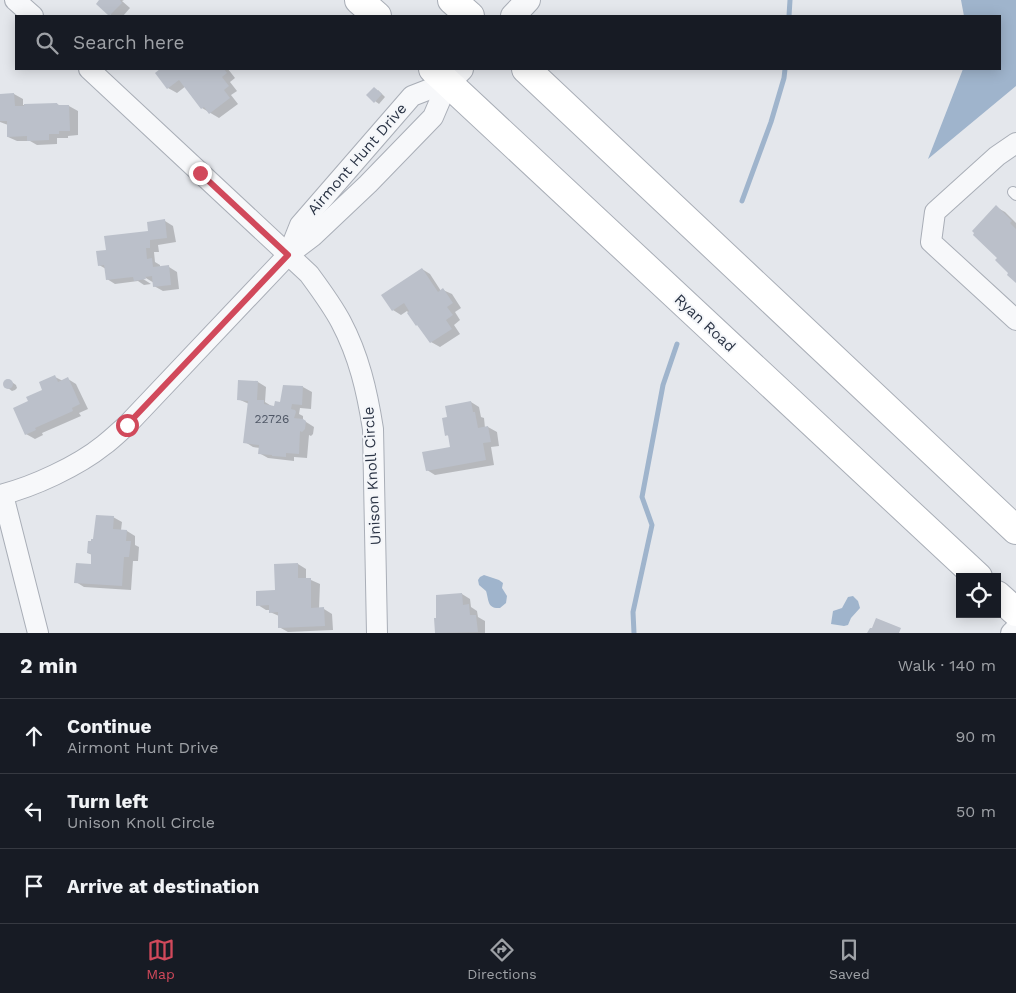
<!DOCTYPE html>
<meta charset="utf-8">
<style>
body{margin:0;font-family:"Work Sans",sans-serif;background:#242831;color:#f1f3f6}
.controls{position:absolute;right:15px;bottom:15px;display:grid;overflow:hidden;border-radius:0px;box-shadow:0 2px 12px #0003}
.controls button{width:45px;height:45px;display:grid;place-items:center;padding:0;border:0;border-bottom:1px solid #363941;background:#171b24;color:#f1f3f6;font:25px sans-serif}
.stop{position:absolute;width:15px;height:15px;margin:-11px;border:4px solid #d1495b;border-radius:50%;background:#fff}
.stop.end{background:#d1495b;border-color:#fff;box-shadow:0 1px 5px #0008}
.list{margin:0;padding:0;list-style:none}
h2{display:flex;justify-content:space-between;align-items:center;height:65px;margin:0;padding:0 20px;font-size:21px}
h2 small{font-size:16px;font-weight:400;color:#9ea1a6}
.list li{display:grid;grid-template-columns:32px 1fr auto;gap:15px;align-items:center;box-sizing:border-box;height:75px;padding:0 20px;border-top:1px solid #363941}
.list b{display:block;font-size:19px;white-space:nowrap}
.list p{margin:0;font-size:16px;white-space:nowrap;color:#9ea1a6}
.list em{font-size:16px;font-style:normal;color:#9ea1a6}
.icon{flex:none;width:28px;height:28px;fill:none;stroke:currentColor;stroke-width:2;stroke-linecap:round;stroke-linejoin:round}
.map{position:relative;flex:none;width:1016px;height:633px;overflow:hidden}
.search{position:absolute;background:#171b24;box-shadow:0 2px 12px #0003;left:15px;right:15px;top:15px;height:55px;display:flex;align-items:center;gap:12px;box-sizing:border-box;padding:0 18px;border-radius:0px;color:#9ea1a6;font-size:19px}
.sheet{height:290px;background:#171b24}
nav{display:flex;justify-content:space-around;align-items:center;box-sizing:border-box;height:70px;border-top:1px solid #363941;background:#171b24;font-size:14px;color:#9ea1a6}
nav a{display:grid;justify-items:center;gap:2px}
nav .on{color:#d1495b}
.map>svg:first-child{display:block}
.water{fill:#9fb4cc}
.shadow{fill:#0003}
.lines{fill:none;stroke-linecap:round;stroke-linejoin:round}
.stream{stroke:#9fb4cc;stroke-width:5}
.building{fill:#bbc0ca}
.service-casing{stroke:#a9aeb7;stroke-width:12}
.minor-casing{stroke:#a9aeb7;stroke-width:22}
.tertiary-casing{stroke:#a9aeb7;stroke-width:26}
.secondary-casing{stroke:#a9aeb7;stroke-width:30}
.service{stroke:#f7f8fa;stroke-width:10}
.minor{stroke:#f7f8fa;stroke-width:20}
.tertiary{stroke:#f7f8fa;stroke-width:24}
.secondary{stroke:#fff;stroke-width:28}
.route{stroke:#d1495b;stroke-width:6}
.labels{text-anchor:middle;stroke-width:4;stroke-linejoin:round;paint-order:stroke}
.number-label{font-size:12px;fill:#4f5766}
.street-label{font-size:15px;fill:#2b3445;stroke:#f4f6f9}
</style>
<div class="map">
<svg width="1016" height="633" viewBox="0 0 1016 633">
<rect width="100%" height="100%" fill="#e4e7ec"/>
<!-- water -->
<g class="water">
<path d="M961,0H1016V86L928,159L963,69H1000V16H964Z"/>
<path d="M484,575L499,580L503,583L502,588L507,596L506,603L500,608C487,609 489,600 486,591L479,585L478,580L480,577Z"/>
<path d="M853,596L858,601L860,608L851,618L848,625L844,626L831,624L833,611L842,608L848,597Z"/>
</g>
<!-- shadow -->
<g class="shadow">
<path d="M101,0H124L122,1L130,8L123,16H112L98,4Z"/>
<path d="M162,69H228L235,78L230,82L237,91L231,95L238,104L219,118L202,108L186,86L177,93L168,88L157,73Z"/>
<path d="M378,90L385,97L379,104L375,101Z"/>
<path d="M14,94L23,99V105L57,104L61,106H69L78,111V135L68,136V138H57V144L37,145L30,141H17L8,137V125L0,122V95Z"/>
<path d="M996,207L1005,212L1016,223V281L999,258Z"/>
<path d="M165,221L173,226L176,242L158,245L159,252H154L155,262L160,265V268L169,267L177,272L179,289L163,291L154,286V283L141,275L140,277L151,284L144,285L138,281L115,284L107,279L106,269L99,265L108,251L150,232Z"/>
<path d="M422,269L430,274L441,291L443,290L452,294L461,308L455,312L460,320L454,325L460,334L440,347L431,342L407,311L401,315L393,310Z"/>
<path d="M55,377L63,381L68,379L76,384L88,409L79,413L81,416L42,433L43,435L35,439L26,434L30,402L44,391Z"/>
<path d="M6,380H9L16,385L17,388L15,390L12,391L5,386L4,383Z"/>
<path d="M258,382L266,387L265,402L273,407L281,403L284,386L303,387L312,392L311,409L300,408L299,414L303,416V420L314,427L313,434L311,436L309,435L307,458L294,457V461L268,458L259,453L260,448L253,447L245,442L249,404L238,399Z"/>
<path d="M471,402L479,407L481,417L484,418L485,428L488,427L497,432L499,446L491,447L494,465L435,475L427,470L451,448L449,436L447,435L448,418Z"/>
<path d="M113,517L122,522L121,530L127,531L135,536V545L139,547L138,561H133L131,590L84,587L76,582L92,566V555L88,553L92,543Z"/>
<path d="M298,564L306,569V580H311L320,584L319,609H324L332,614L333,630L288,632L279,627V616L270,612V610H266L258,605L276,592Z"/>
<path d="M462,594L470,599L471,607L477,611L478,617L485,621V633H436L435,619Z"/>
</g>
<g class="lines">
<!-- stream -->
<g class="stream">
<path d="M789,16L790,0"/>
<path d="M742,201L771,122L784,78L785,69"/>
<path d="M634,633L633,612L652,525L642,497L663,385L677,344"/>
</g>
</g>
<!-- building -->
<g class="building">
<path d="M99,0H120L122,3L109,16L96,4Z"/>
<path d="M160,69H224L227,73L222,77L229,86L224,90L230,98L209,114L204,107L201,109L179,80L167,89L155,73Z"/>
<path d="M374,87L382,94L374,103L366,95Z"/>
<path d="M14,93L15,106H24V104L57,103L58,105H69L70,131H59V134H49V140L27,141V136L7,137V121H0V94Z"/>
<path d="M996,205L1012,221L1010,223L1016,229V283L1007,275L1008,273L995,260L997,258L973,235L974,233L972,231Z"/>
<path d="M165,219L167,238L150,240V248H146L147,259L152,258L153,267L169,265L171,285L153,287L152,276L145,277L146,279L134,281L133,277L106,280L104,265L98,266L96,251L106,250L104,236L148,231L147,222Z"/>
<path d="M422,268L438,292L443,288L453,303L447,307L453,315L446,320L452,329L430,343L417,325L416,326L407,313L409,311L404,303L392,311L381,295Z"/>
<path d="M55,375L58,382L68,377L80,404L72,408L73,411L35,428L36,430L25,435L13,408L28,401L26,397L42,390L39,382Z"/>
<circle cx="8" cy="384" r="5"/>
<path d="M238,380L258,381L257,400H264V404L274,406L275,401L280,402L283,385L303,386L302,405L292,404L291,409L295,410L296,412L294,418L303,419L306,421L305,429L302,432L300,431L299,454L286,453V457L272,456V455L258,454L259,445L243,443L248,401L237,400Z"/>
<path d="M471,401L473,412H475L478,428L488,426L491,442L483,443L486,460L426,471L422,452L450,447L448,435L445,436L442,418L447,417L445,406Z"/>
<path d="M96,515L114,516L113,529L127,530L126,541H131L129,557H124L122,586L74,583L76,563L91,564V554L87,553L88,541H91V539H93Z"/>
<path d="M298,563V578H311V608L324,607L325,626L278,628V612L269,613V605L256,606V591L275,590L274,564Z"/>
<path d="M462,593L463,605L469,604L470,615H476L478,632L435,633L434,618H436V595Z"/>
<path d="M876,618L901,628L899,633H867L870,628H872Z"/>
</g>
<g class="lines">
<!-- service casing -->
<g class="service-casing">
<path id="service" d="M1013,192L1016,195"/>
</g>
<!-- minor casing -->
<g class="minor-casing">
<g id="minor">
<path d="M15,0L33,16"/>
<path d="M89,69L309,274C320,289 332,305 341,322C359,356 367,391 373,429L377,633"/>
<path d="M1016,143L997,156L935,212L931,242L1016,320"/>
<path d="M288,255L300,225L412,96L448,82"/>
<path d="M0,495C33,487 78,466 104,445C112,439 119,432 127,425L288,255L313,236L368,184L433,117L448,82"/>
<path d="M3,495L38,633"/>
<path d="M1011,633L1016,628"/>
</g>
</g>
<!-- tertiary casing -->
<g class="tertiary-casing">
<g id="tertiary">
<path d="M513,16L528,0"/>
<path d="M448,82L461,69"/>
</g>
</g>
<!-- secondary casing -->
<g class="secondary-casing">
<g id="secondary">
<path d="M359,0L377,16"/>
<path d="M452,0L470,16"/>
<path d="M433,69L978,577"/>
<path d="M526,69C690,222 852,377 1016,530"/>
<path d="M997,595L1016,612"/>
</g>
</g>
<!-- service -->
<use href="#service" class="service"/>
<!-- minor -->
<use href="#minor" class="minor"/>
<!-- tertiary -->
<use href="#tertiary" class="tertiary"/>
<!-- secondary -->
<use href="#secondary" class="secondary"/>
</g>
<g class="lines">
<!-- route -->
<path class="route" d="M127,425L288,255L200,173"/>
</g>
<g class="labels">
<!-- number labels -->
<g class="number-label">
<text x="272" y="423">22726</text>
</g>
<!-- street labels -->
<g class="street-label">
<text transform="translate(357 159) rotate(-49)" y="5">Airmont Hunt Drive</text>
<text transform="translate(705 323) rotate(43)" y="5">Ryan Road</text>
<text transform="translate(372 476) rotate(-93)" y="5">Unison Knoll Circle</text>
</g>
</g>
</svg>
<div class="controls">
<button><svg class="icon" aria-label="locate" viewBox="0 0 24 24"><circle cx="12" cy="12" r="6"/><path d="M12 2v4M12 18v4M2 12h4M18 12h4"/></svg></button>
</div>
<div class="stop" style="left:127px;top:425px"></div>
<div class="stop end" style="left:200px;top:173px"></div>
<div class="search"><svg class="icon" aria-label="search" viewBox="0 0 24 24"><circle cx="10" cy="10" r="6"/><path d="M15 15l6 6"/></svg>Search here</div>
</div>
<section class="sheet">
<h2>2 min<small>Walk · 140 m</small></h2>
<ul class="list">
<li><svg class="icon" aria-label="ahead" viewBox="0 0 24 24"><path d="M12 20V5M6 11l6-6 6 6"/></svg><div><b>Continue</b><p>Airmont Hunt Drive</p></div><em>90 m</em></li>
<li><svg class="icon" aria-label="left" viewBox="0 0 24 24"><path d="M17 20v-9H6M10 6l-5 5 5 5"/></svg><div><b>Turn left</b><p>Unison Knoll Circle</p></div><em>50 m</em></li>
<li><svg class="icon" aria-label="arrive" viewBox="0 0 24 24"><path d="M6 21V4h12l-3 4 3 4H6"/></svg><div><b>Arrive at destination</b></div></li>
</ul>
</section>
<nav>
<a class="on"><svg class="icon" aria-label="map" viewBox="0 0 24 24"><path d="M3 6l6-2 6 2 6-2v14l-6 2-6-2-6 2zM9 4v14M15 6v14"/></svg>Map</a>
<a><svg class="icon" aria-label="directions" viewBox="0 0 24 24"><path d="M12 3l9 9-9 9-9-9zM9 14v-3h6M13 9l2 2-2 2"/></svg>Directions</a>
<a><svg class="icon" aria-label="saved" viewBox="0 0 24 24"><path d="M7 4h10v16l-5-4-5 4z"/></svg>Saved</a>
</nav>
